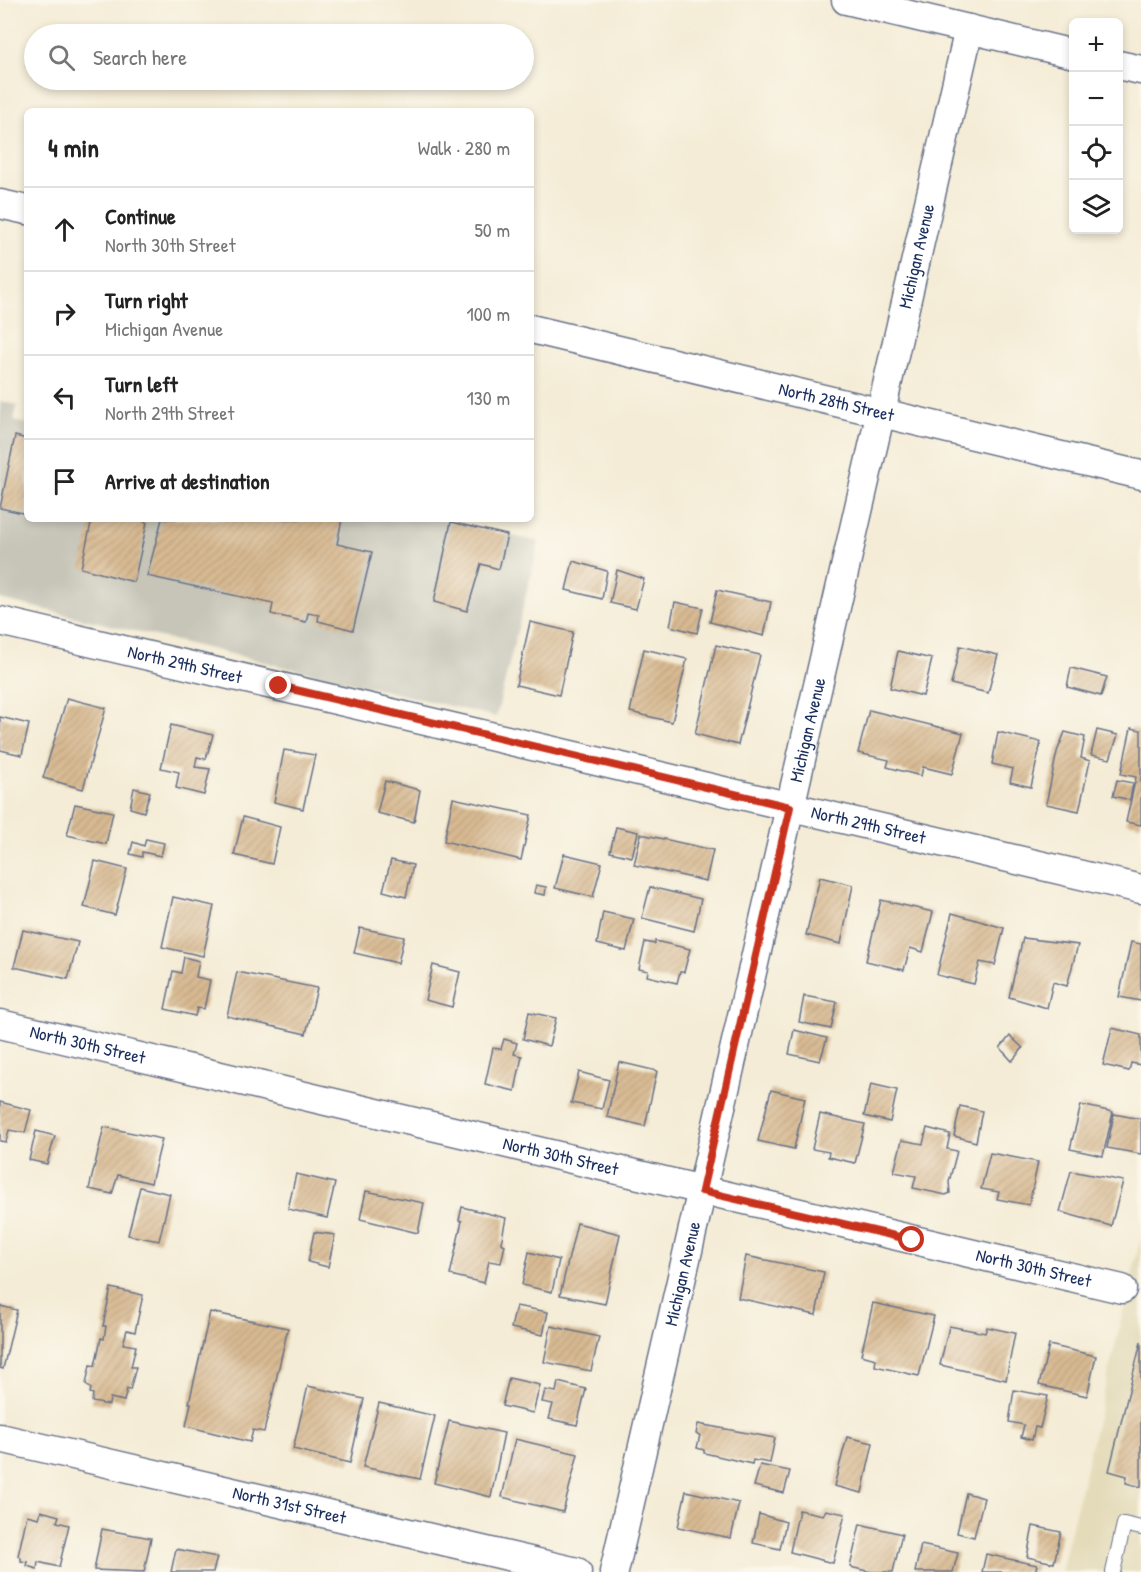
<!DOCTYPE html>
<meta charset="utf-8">
<style>
body{margin:0;font-family:"Patrick Hand",sans-serif;background:#f2f2f2;color:#222}
.controls{position:absolute;right:18px;top:18px;display:grid;overflow:hidden;border-radius:9px;box-shadow:0 3px 9px #0003}
.controls button{width:54px;height:54px;display:grid;place-items:center;padding:0;border:0;border-bottom:2px solid #e0e0e0;background:#fff;color:#222;font:30px sans-serif}
.stop{position:absolute;width:18px;height:18px;margin:-14px;border:4px solid #c8321e;border-radius:50%;background:#fff}
.stop.end{background:#c8321e;border-color:#fff;box-shadow:0 2px 6px #0008}
.list{margin:0;padding:0;list-style:none}
h2{display:flex;justify-content:space-between;align-items:center;height:78px;margin:0;padding:0 24px;font-size:26px}
h2 small{font-size:20px;font-weight:400;color:#767676}
.list li{display:grid;grid-template-columns:39px 1fr auto;gap:18px;align-items:center;box-sizing:border-box;height:84px;padding:0 24px;border-top:2px solid #e0e0e0}
.list b{display:block;font-size:22px;white-space:nowrap}
.list p{margin:0;font-size:20px;white-space:nowrap;color:#767676}
.list em{font-size:20px;font-style:normal;color:#767676}
.icon{flex:none;width:33px;height:33px;fill:none;stroke:currentColor;stroke-width:2;stroke-linecap:round;stroke-linejoin:round}
.map{position:relative;flex:none;width:1141px;height:1572px;overflow:hidden}
.search{position:absolute;background:#fff;box-shadow:0 3px 9px #0003;left:24px;top:24px;width:510px;height:66px;display:flex;align-items:center;gap:15px;box-sizing:border-box;padding:0 21px;border-radius:33px;color:#767676;font-size:22px}
.panel{position:absolute;background:#fff;box-shadow:0 3px 9px #0003;left:24px;top:108px;width:510px;height:414px;border-radius:9px}
.map>svg:first-child{display:block}
.built{fill:#e4dbba}
.industrial{fill:#c6c5b8}
.building{fill:url(#building-hatch)}
.lines{fill:none;stroke-linecap:round;stroke-linejoin:round}
.lane-casing{stroke:#677188;stroke-width:16}
.street-casing{stroke:#677188;stroke-width:31}
.lane{stroke:#fff;stroke-width:14}
.street{stroke:#fff;stroke-width:28}
.route{stroke:#c8321e;stroke-width:8}
.labels{text-anchor:middle;stroke-width:5;stroke-linejoin:round;paint-order:stroke}
.street-label{font-size:18px;fill:#1b2f5e;stroke:#fbf7ec}
</style>
<div class="map">
<svg width="1141" height="1572" viewBox="0 0 1141 1572">
<defs>
<pattern id="building-hatch" width="6" height="6" patternUnits="userSpaceOnUse" patternTransform="scale(1.5)"><rect width="6" height="6" fill="#d8ba92"/><path d="M-1 1l2-2M0 6l6-6M5 7l2-2" fill="none" stroke="#b9a080"/></pattern>
</defs>
<rect width="100%" height="100%" fill="#fbf7ec"/>
<filter id="ink" filterUnits="userSpaceOnUse"><feTurbulence type="fractalNoise" baseFrequency=".0167" numOctaves="2"/><feDisplacementMap in="SourceGraphic" scale="12" xChannelSelector="R" yChannelSelector="G"/><feConvolveMatrix kernelMatrix="1 2 1 2 8 2 1 2 1" color-interpolation-filters="sRGB"/></filter>
<filter id="wash" filterUnits="userSpaceOnUse"><feTurbulence type="fractalNoise" baseFrequency=".008" numOctaves="4" result="noise"/><feDisplacementMap in="SourceGraphic" scale="24" xChannelSelector="R" yChannelSelector="G"/><feGaussianBlur stdDeviation="1.35" result="paint"/><feColorMatrix in="noise" values="0 0 0 0 0 0 0 0 0 0 0 0 0 0 0 0 0 1.4 0 .05"/><feComposite in="paint" operator="in"/></filter>
<g filter="url(#wash)">
<rect width="100%" height="100%" fill="#f4ecd6"/>
<!-- built -->
<path class="built" d="M1141,1237V1572H1061Z"/>
<!-- industrial -->
<path class="industrial" d="M0,401L17,405L14,421L27,424V519H438L539,542L496,717L0,599Z"/>
<g id="blocks">
<!-- building -->
<g class="building">
<path d="M15,436L27,439V514L0,508Z"/>
<path d="M92,519H140L147,523L134,582L81,568Z"/>
<path d="M162,519H342L337,544L372,552L353,630L318,621L319,615L308,613L306,622L271,614L273,604L147,576Z"/>
<path d="M451,522L507,535L499,569L481,564L467,611L434,602Z"/>
<path d="M573,561L607,571L602,599L566,590Z"/>
<path d="M617,570L644,579L636,609L610,603Z"/>
<path d="M717,590L771,602L764,636L710,622Z"/>
<path d="M675,602L703,608L697,633L670,626Z"/>
<path d="M530,622L573,632L559,695L516,685Z"/>
<path d="M716,645L760,655L738,745L695,734Z"/>
<path d="M960,646L998,655L988,693L951,684Z"/>
<path d="M644,649L687,659L672,722L630,712Z"/>
<path d="M898,651L932,659L923,696L890,688Z"/>
<path d="M1071,668L1107,677L1101,696L1067,687Z"/>
<path d="M67,698L106,708L83,789L43,778Z"/>
<path d="M869,710L963,733L952,774L923,767L921,776L887,767L889,760L858,753Z"/>
<path d="M0,717L29,724L22,755L0,750Z"/>
<path d="M171,725L213,735L206,759L197,757L195,767L210,769L204,795L176,788L179,772L161,768Z"/>
<path d="M1131,728L1141,730V825L1126,822L1136,777L1121,774Z"/>
<path d="M1097,730L1118,735L1110,759L1091,755Z"/>
<path d="M998,732L1041,742L1031,787L1010,782L1013,769L992,764Z"/>
<path d="M1065,732L1085,737L1081,758L1090,761L1079,811L1046,804L1057,752Z"/>
<path d="M284,750L315,755L303,809L274,802Z"/>
<path d="M1117,780L1133,783L1130,800L1113,796Z"/>
<path d="M385,781L420,790L414,822L377,813Z"/>
<path d="M134,788L150,792L144,812L130,808Z"/>
<path d="M453,798L531,815L521,860L444,841Z"/>
<path d="M75,804L113,812L106,844L67,835Z"/>
<path d="M243,817L280,827L272,864L234,855Z"/>
<path d="M616,827L638,832L632,857L610,852Z"/>
<path d="M641,834L713,850L706,881L634,865Z"/>
<path d="M146,839L164,843L161,856L142,852V857L130,854L133,842L144,846Z"/>
<path d="M564,854L602,863L593,897L555,888Z"/>
<path d="M391,860L413,865L406,897L383,891Z"/>
<path d="M95,861L127,869L115,915L84,907Z"/>
<path d="M820,877L853,885L841,944L806,935Z"/>
<path d="M536,885L546,887L545,895L534,893Z"/>
<path d="M650,887L701,899L694,931L642,918Z"/>
<path d="M173,897L214,906L203,956L162,947Z"/>
<path d="M881,900L933,912L923,952L910,948L904,970L866,961Z"/>
<path d="M603,912L634,919L626,951L597,944Z"/>
<path d="M952,913L1004,928L995,965L980,962L974,984L937,975Z"/>
<path d="M360,928L404,937L398,963L354,953Z"/>
<path d="M23,930L78,942L68,979L14,967Z"/>
<path d="M1023,938L1078,945L1067,986L1053,982L1047,1008L1009,997Z"/>
<path d="M655,941L690,949L684,972H680L677,983L647,976L648,971L639,969L645,942L655,944Z"/>
<path d="M1131,942L1141,944V1001L1119,997Z"/>
<path d="M184,957L199,961L196,977L210,980L204,1009L197,1008L195,1016L165,1009L173,971L181,973Z"/>
<path d="M433,965L460,972L452,1007L425,1000Z"/>
<path d="M237,972L317,988L306,1034L227,1016Z"/>
<path d="M804,996L837,1002L831,1029L799,1022Z"/>
<path d="M529,1012L556,1018L549,1046L523,1039Z"/>
<path d="M1112,1028L1141,1035V1065L1131,1063L1129,1071L1103,1065Z"/>
<path d="M794,1030L827,1038L820,1061L789,1054Z"/>
<path d="M1010,1036L1023,1048L1012,1061L1000,1048Z"/>
<path d="M504,1039L517,1043L514,1054L522,1056L515,1091L485,1084L493,1048L501,1049Z"/>
<path d="M619,1062L657,1071L645,1126L607,1117Z"/>
<path d="M579,1072L609,1080L602,1109L571,1103Z"/>
<path d="M871,1084L897,1090L890,1122L864,1116Z"/>
<path d="M771,1090L805,1098L794,1149L758,1141Z"/>
<path d="M0,1102L31,1110L25,1133L9,1130L6,1142L0,1141Z"/>
<path d="M1081,1105L1113,1112L1103,1156L1070,1149Z"/>
<path d="M960,1106L982,1111L976,1142L954,1136Z"/>
<path d="M820,1114L865,1124L855,1163L828,1157L829,1152L812,1149Z"/>
<path d="M1114,1114L1141,1119V1154L1107,1148Z"/>
<path d="M104,1127L162,1139L151,1183L118,1175L112,1194L89,1189Z"/>
<path d="M927,1128L950,1134L947,1149L957,1151L949,1182L950,1193L946,1195L913,1188L916,1176L894,1172L902,1140L923,1144Z"/>
<path d="M36,1131L55,1136L47,1164L29,1160Z"/>
<path d="M990,1153L1038,1162L1029,1205L997,1199L999,1192L981,1189Z"/>
<path d="M1071,1171L1123,1181L1111,1226L1060,1212Z"/>
<path d="M296,1174L335,1183L327,1218L288,1209Z"/>
<path d="M140,1187L170,1194L159,1241L128,1235Z"/>
<path d="M366,1191L424,1203L418,1233L360,1219Z"/>
<path d="M462,1207L506,1218L501,1243L505,1245L501,1263L489,1261L484,1283L450,1275L462,1221L459,1220Z"/>
<path d="M577,1223L620,1234L605,1304L560,1295Z"/>
<path d="M314,1232L335,1235L328,1267L308,1262Z"/>
<path d="M529,1252L559,1260L552,1292L522,1285Z"/>
<path d="M746,1256L824,1272L816,1315L738,1298Z"/>
<path d="M111,1288L143,1295L135,1332L127,1330L123,1344L136,1346L131,1367H136L130,1390L127,1389L124,1401L110,1398L109,1405L92,1402L93,1394L90,1393L91,1389L86,1384L90,1365L95,1366L101,1338L104,1339L106,1326H103Z"/>
<path d="M873,1303L934,1316L919,1376L875,1366L876,1359L861,1355Z"/>
<path d="M0,1306L17,1310L3,1369L0,1368Z"/>
<path d="M516,1306L548,1312L543,1335L511,1328Z"/>
<path d="M210,1312L288,1328L264,1432L253,1430L250,1442L186,1426L191,1403H189Z"/>
<path d="M551,1326L599,1337L591,1371L544,1362Z"/>
<path d="M949,1326L985,1333L987,1327L1015,1333L1006,1380L940,1365Z"/>
<path d="M1141,1342V1487L1126,1483L1127,1476L1109,1471Z"/>
<path d="M1049,1345L1096,1356L1087,1396L1039,1385Z"/>
<path d="M509,1378L540,1385L533,1413L502,1406Z"/>
<path d="M558,1382L586,1389L577,1425L549,1419L553,1404L542,1402L545,1390L556,1392Z"/>
<path d="M308,1386L364,1399L350,1463L293,1449Z"/>
<path d="M1014,1390L1048,1396L1040,1428L1035,1427L1032,1440L1021,1437L1024,1425L1009,1422Z"/>
<path d="M379,1403L435,1416L420,1479L363,1467Z"/>
<path d="M449,1421L504,1433L491,1497L434,1483Z"/>
<path d="M698,1424L775,1438L770,1463L753,1460L752,1464L704,1453V1450L697,1448L700,1435L696,1434Z"/>
<path d="M847,1437L873,1443L862,1493L834,1486Z"/>
<path d="M515,1439L578,1454L563,1512L502,1497Z"/>
<path d="M760,1465L790,1471L784,1493L754,1486Z"/>
<path d="M686,1491L739,1503L731,1538L678,1527Z"/>
<path d="M966,1493L984,1498L974,1537L957,1533Z"/>
<path d="M799,1510L823,1515L826,1510L845,1514L833,1563L790,1552Z"/>
<path d="M41,1511L59,1516L57,1522L69,1525L59,1567L38,1562L37,1569L27,1566L28,1562L21,1561V1558L18,1556L27,1515L39,1518Z"/>
<path d="M759,1514L786,1522L780,1549L753,1543Z"/>
<path d="M860,1524L902,1534L893,1572H871L850,1567Z"/>
<path d="M1033,1526L1061,1532L1054,1563L1027,1557Z"/>
<path d="M102,1529L151,1538L144,1572L94,1570Z"/>
<path d="M921,1545L958,1553L953,1572H915Z"/>
<path d="M176,1549L217,1557L213,1572H171Z"/>
<path d="M986,1554L1037,1565L1035,1572H982Z"/>
</g>
</g>
</g>
<g filter="url(#ink)">
<use href="#blocks" fill-opacity="0" stroke="#677188" stroke-width="1.5"/>
<g class="lines">
<!-- lane casing -->
<g class="lane-casing">
<path id="lane" d="M1113,1572L1124,1524L1141,1528"/>
</g>
<!-- street casing -->
<g class="street-casing">
<g id="street">
<path d="M846,0L1074,54"/>
<path d="M1118,65L1141,70"/>
<path d="M0,204L27,210"/>
<path id="s1" d="M531,329L1141,475"/>
<path id="s2" d="M0,621L1141,889"/>
<path id="s3" d="M0,1024L1122,1289"/>
<path id="s4" d="M0,1438L577,1572"/>
<path id="s5" d="M614,1572L969,29"/>
</g>
</g>
<!-- lane -->
<use href="#lane" class="lane"/>
<!-- street -->
<use href="#street" class="street"/>
</g>
</g>
<g class="lines" filter="url(#ink)">
<!-- route -->
<path class="route" d="M279,686L790,807L702,1191L912,1240"/>
</g>
<g class="labels">
<!-- street labels -->
<g class="street-label">
<text dy="6" stroke="none"><textPath href="#s5" startOffset="1350">Michigan Avenue</textPath></text>
<text dy="6" stroke="none"><textPath href="#s1" startOffset="314">North 28th Street</textPath></text>
<text dy="6" stroke="none"><textPath href="#s2" startOffset="190">North 29th Street</textPath></text>
<text dy="6" stroke="none"><textPath href="#s5" startOffset="864">Michigan Avenue</textPath></text>
<text dy="6" stroke="none"><textPath href="#s2" startOffset="892">North 29th Street</textPath></text>
<text dy="6" stroke="none"><textPath href="#s3" startOffset="90">North 30th Street</textPath></text>
<text dy="6" stroke="none"><textPath href="#s3" startOffset="576">North 30th Street</textPath></text>
<text dy="6" stroke="none"><textPath href="#s3" startOffset="1062">North 30th Street</textPath></text>
<text dy="6" stroke="none"><textPath href="#s5" startOffset="306">Michigan Avenue</textPath></text>
<text dy="6" stroke="none"><textPath href="#s4" startOffset="297">North 31st Street</textPath></text>
</g>
</g>
</svg>
<div class="controls">
<button>+</button>
<button>−</button>
<button><svg class="icon" aria-label="locate" viewBox="0 0 24 24"><circle cx="12" cy="12" r="6"/><path d="M12 2v4M12 18v4M2 12h4M18 12h4"/></svg></button>
<button><svg class="icon" aria-label="layers" viewBox="0 0 24 24"><path d="M12 4l9 5-9 5-9-5zM3 14l9 5 9-5"/></svg></button>
</div>
<div class="stop" style="left:912px;top:1240px"></div>
<div class="stop end" style="left:279px;top:686px"></div>
<div class="search"><svg class="icon" aria-label="search" viewBox="0 0 24 24"><circle cx="10" cy="10" r="6"/><path d="M15 15l6 6"/></svg>Search here</div>
<section class="panel">
<h2>4 min<small>Walk · 280 m</small></h2>
<ul class="list">
<li><svg class="icon" aria-label="ahead" viewBox="0 0 24 24"><path d="M12 20V5M6 11l6-6 6 6"/></svg><div><b>Continue</b><p>North 30th Street</p></div><em>50 m</em></li>
<li><svg class="icon" aria-label="right" viewBox="0 0 24 24"><path d="M7 20v-9h11M14 6l5 5-5 5"/></svg><div><b>Turn right</b><p>Michigan Avenue</p></div><em>100 m</em></li>
<li><svg class="icon" aria-label="left" viewBox="0 0 24 24"><path d="M17 20v-9H6M10 6l-5 5 5 5"/></svg><div><b>Turn left</b><p>North 29th Street</p></div><em>130 m</em></li>
<li><svg class="icon" aria-label="arrive" viewBox="0 0 24 24"><path d="M6 21V4h12l-3 4 3 4H6"/></svg><div><b>Arrive at destination</b></div></li>
</ul>
</section>
</div>
